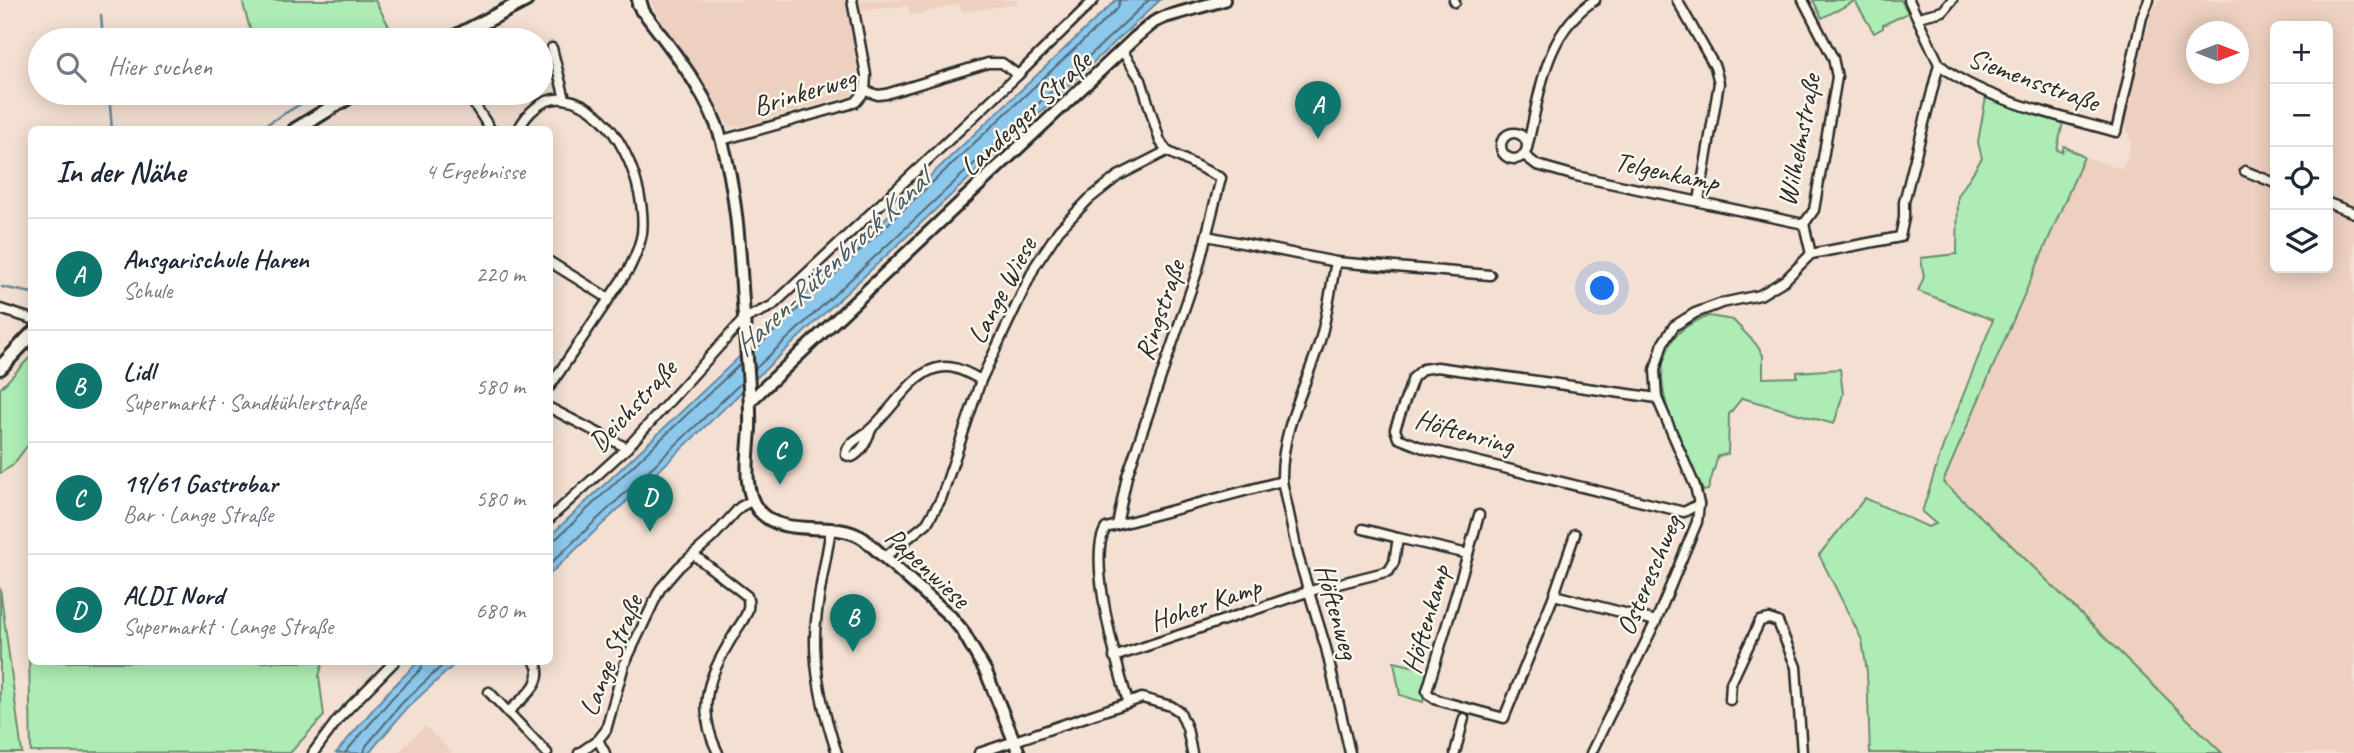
<!DOCTYPE html>
<html lang="de">
<meta charset="utf-8">
<style>
body{margin:0;font-family:Caveat,sans-serif;background:#f2f2f3;color:#1f2937}
.controls{position:absolute;right:21px;top:21px;display:grid;overflow:hidden;border-radius:10px;box-shadow:0 4px 18px #0003}
.controls button{width:63px;height:63px;display:grid;place-items:center;padding:0;border:0;border-bottom:2px solid #e0e1e3;background:#fff;color:#1f2937;font:35px sans-serif}
.compass{position:absolute;left:2186px;top:21px;width:63px;height:63px;border-radius:50%;background:#fff;box-shadow:0 4px 18px #0003;rotate:90deg}
.you{position:absolute;left:1603px;top:289px;width:24px;height:24px;margin:-18px;border:5px solid #fff;border-radius:50%;background:#1a73e8;box-shadow:0 0 0 10px #1a73e833}
.badge{display:grid;place-items:center;width:46px;height:46px;border-radius:50%;background:#0f766e;color:#fff;font-size:23px;font-weight:700}
.pin{position:absolute;translate:-50% -58px;filter:drop-shadow(0 2px 4px #0008)}
.pin::after{content:'';position:absolute;top:37px;width:24px;height:21px;background:inherit;clip-path:polygon(0 0,100% 0,50% 100%)}
.list{margin:0;padding:0;list-style:none}
h2{display:flex;justify-content:space-between;align-items:center;height:91px;margin:0;padding:0 28px;font-size:30px}
h2 small{font-size:23px;font-weight:400;color:#747a83}
.list li{display:grid;grid-template-columns:46px 1fr auto;gap:21px;align-items:center;box-sizing:border-box;height:112px;padding:0 28px;border-top:2px solid #e0e1e3}
.list b{display:block;font-size:26px;white-space:nowrap}
.list p{margin:0;font-size:23px;white-space:nowrap;color:#747a83}
.list em{font-size:23px;font-style:normal;color:#747a83}
.icon{flex:none;width:38px;height:38px;fill:none;stroke:currentColor;stroke-width:2;stroke-linecap:round;stroke-linejoin:round}
.map{position:relative;flex:none;width:2354px;height:753px;overflow:hidden}
.search{position:absolute;background:#fff;box-shadow:0 4px 18px #0003;left:28px;top:28px;width:525px;height:77px;display:flex;align-items:center;gap:18px;box-sizing:border-box;padding:0 24px;border-radius:38px;color:#747a83;font-size:26px}
.panel{position:absolute;background:#fff;box-shadow:0 4px 18px #0003;left:28px;top:126px;width:525px;height:539px;border-radius:10px}
.map>svg:first-child{display:block}
.built{fill:#edd0c0;fill-rule:evenodd}
.green{fill:#adedb5;stroke:#6c8c70;stroke-width:2}
.water{fill:#8cc8ec;stroke:#65899f;stroke-width:2}
.lines{fill:none;stroke-linecap:round;stroke-linejoin:round}
.shore{stroke:#526a78;stroke-width:2}
.stream{stroke:#65899f;stroke-width:2.5}
.street-casing{stroke:#2b2b2b;stroke-width:13}
.secondary-casing{stroke:#2b2b2b;stroke-width:16}
.primary-casing{stroke:#2b2b2b;stroke-width:18}
.street{stroke:#fbf7ec;stroke-width:8}
.secondary{stroke:#fbf7ec;stroke-width:10}
.primary{stroke:#fbf7ec;stroke-width:12}
.labels{text-anchor:middle;stroke-width:5;stroke-linejoin:round;paint-order:stroke}
.street-label{font-size:28px;fill:#2b2b2b;stroke:#fbf7ec}
.water-label{font-size:30px;font-style:italic;fill:#485a65;stroke:#fbf7ec}
</style>
<div class="map">
<svg width="2354" height="753" viewBox="0 0 2354 753">
<rect width="100%" height="100%" fill="#f3e0d2"/>
<filter id="ink" filterUnits="userSpaceOnUse"><feTurbulence type="fractalNoise" baseFrequency=".0143" numOctaves="2"/><feDisplacementMap in="SourceGraphic" scale="14" xChannelSelector="R" yChannelSelector="G"/><feConvolveMatrix kernelMatrix="1 2 1 2 8 2 1 2 1" color-interpolation-filters="sRGB"/></filter>
<g filter="url(#ink)">
<!-- built -->
<g class="built">
<path d="M651,0H1017V4L962,12L959,4L910,16L908,6L863,10L850,19L859,87L852,95L738,127L729,126L661,20Z"/>
<path d="M2159,0H2354V753H2222L2006,540L1943,482L2084,157L2123,169L2131,142L2124,123L2150,17ZM2275,26H2328V268H2275ZM2196,32H2238V74H2196Z"/>
<path d="M425,726L452,753H398Z"/>
</g>
<!-- green -->
<g class="green">
<path d="M242,0H375L392,32L380,40H253Z"/>
<path d="M1813,0H1901L1908,13L1883,25V28L1874,33L1855,1L1822,18Z"/>
<path d="M1986,97L2063,122L2057,150L2062,152L2064,146L2084,157L1943,482L2006,540L2222,753H1870L1867,672L1862,640L1819,555L1865,498L1928,527L1936,524L1922,512L1943,446L1993,320L1918,291L1924,277L1921,258L1957,254L1958,196L1982,158L1978,142Z"/>
<path d="M1709,316L1733,320L1756,344L1763,355V378L1797,377V372L1840,369L1843,394L1834,424L1742,398L1729,414L1728,454L1718,456L1708,490L1703,491C1678,439 1622,343 1709,316Z"/>
<path d="M31,356V441L12,466L0,473V389Z"/>
<path d="M0,588L22,753H0Z"/>
<path d="M31,650L32,662H323L319,676L324,716L290,753L31,752L29,655Z"/>
<path d="M1394,662L1429,670L1423,702L1400,695Z"/>
</g>
<!-- water -->
<g class="water">
<path d="M1116,0H1160L815,322L550,574V536Z"/>
<path d="M418,662H457L407,708L369,753H336L387,693Z"/>
</g>
<g class="lines">
<!-- shore -->
<g class="shore">
<path d="M753,351L1118,8L1120,0"/>
<path d="M755,369L1149,0"/>
<path d="M550,540L557,538L740,364"/>
<path d="M550,564L742,382"/>
<path d="M345,753L392,698L421,669L423,662"/>
<path d="M364,753L366,746L402,703L446,662"/>
</g>
<!-- stream -->
<g class="stream">
<path d="M101,15L103,40"/>
<path d="M109,93L112,130"/>
<path d="M257,130L319,93"/>
<path d="M2,287L32,293"/>
</g>
<!-- street casing -->
<g class="street-casing">
<g id="street">
<path d="M852,0L866,75L865,91"/>
<path d="M1454,0L1455,2"/>
<path d="M1677,0L1715,67L1719,83L1699,201"/>
<path d="M1803,0L1833,58L1837,77L1814,210L1804,224L1811,254"/>
<path d="M1918,17L1943,11L1952,0"/>
<path d="M552,48L565,99"/>
<path d="M1123,52L1141,80L1160,141L1167,151L1221,178L1198,269L1127,476L1117,525L1106,528C1086,556 1118,669 1128,702"/>
<path d="M1939,64C1978,99 2064,117 2116,132L2142,17L2149,0"/>
<path d="M467,93L491,130"/>
<path d="M518,130C527,113 543,96 564,99C616,106 647,187 642,233C640,246 635,257 629,269L550,386"/>
<circle cx="1514" cy="146" r="13"/>
<path d="M722,140L847,105L856,102L865,91L878,95L886,94L988,63H1002L1018,75"/>
<path d="M1527,148C1540,95 1544,32 1595,0"/>
<path d="M1524,155L1537,165L1576,176L1804,224"/>
<path d="M2245,171L2275,183"/>
<path d="M2328,203L2354,213"/>
<path d="M550,262L608,298"/>
<path d="M1336,262L1490,275"/>
<path d="M0,309L32,319"/>
<path d="M1657,398L1437,367L1423,369L1413,378L1395,429L1398,438L1426,449L1684,512L1699,504"/>
<path d="M550,408L627,448"/>
<path d="M872,428C866,440 864,451 852,457L846,455C846,444 858,439 867,432C888,416 909,377 934,369C952,363 966,372 981,380"/>
<path d="M1282,481L1298,556L1326,648L1350,753"/>
<path d="M550,518L627,448L744,319L772,306L1018,75L1094,0"/>
<path d="M1117,525L1282,481C1281,432 1303,392 1318,347C1327,320 1330,290 1336,262L1207,236"/>
<path d="M831,528C826,563 816,600 815,636C814,676 824,715 837,753"/>
<path d="M1363,529L1398,538"/>
<path d="M1468,554L1479,515"/>
<path d="M694,555L747,596C752,610 743,620 736,631C710,674 694,705 718,753"/>
<path d="M885,557L927,523L941,499L981,380L1035,266L1059,230L1089,199L1118,176L1167,151"/>
<path d="M1554,595L1575,534"/>
<path d="M1114,657L1310,591L1389,571L1394,562L1398,538L1468,554L1427,691L1428,694L1437,700L1504,718L1554,595L1656,621"/>
<path d="M489,692L547,753"/>
<path d="M1730,700L1731,683L1760,621L1769,619L1778,622L1796,667L1802,753"/>
<path d="M508,712C522,698 547,683 535,662"/>
<path d="M598,740L605,753"/>
<path d="M313,753L339,718L394,662"/>
<path d="M579,753L598,740L606,730L624,665L660,589L679,567L713,537L740,507L753,500"/>
<path d="M979,753L1142,698L1171,706L1180,712L1187,728L1192,753"/>
<path d="M1455,753L1464,718"/>
<path d="M1591,753L1656,621L1697,522L1699,504L1695,486L1657,398L1655,370L1663,343L1674,326L1695,313L1722,303L1760,295L1785,280L1811,254L1900,237L1904,218V202L1939,64L1909,0"/>
</g>
</g>
<!-- secondary casing -->
<g class="secondary-casing">
<g id="secondary">
<path d="M638,4C668,46 706,88 721,138C738,196 740,258 744,317C746,354 751,391 750,428C749,453 741,490 759,511C785,540 832,518 864,539L951,617L962,630L986,672L1019,753"/>
<path d="M750,401L1136,37L1154,22L1165,17L1224,0"/>
</g>
</g>
<!-- primary casing -->
<g class="primary-casing">
<g id="primary">
<path d="M639,0L642,10"/>
<path d="M449,40L526,0"/>
<path d="M295,130L355,93"/>
<path d="M0,368L32,334"/>
</g>
</g>
<!-- street -->
<use href="#street" class="street"/>
<!-- secondary -->
<use href="#secondary" class="secondary"/>
<!-- primary -->
<use href="#primary" class="primary"/>
</g>
</g>
<g class="labels">
<!-- street labels -->
<g class="street-label">
<text transform="translate(2034 79) rotate(20)" y="10">Siemensstraße</text>
<text transform="translate(804 91) rotate(-17)" y="10">Brinkerweg</text>
<text transform="translate(1025 113) rotate(-43)" y="10">Landegger Straße</text>
<text transform="translate(1798 140) rotate(-79)" y="10">Wilhelmstraße</text>
<text transform="translate(1667 171) rotate(12)" y="10">Telgenkamp</text>
<text transform="translate(1001 290) rotate(-62)" y="10">Lange Wiese</text>
<text transform="translate(1159 310) rotate(-71)" y="10">Ringstraße</text>
<text transform="translate(632 405) rotate(-47)" y="10">Deichstraße</text>
<text transform="translate(1465 431) rotate(16)" y="10">Höftenring</text>
<text transform="translate(928 567) rotate(43)" y="10">Papenwiese</text>
<text transform="translate(1648 575) rotate(-67)" y="10">Ostereschweg</text>
<text transform="translate(1205 603) rotate(-19)" y="10">Hoher Kamp</text>
<text transform="translate(1338 611) rotate(74)" y="10">Höftenweg</text>
<text transform="translate(1425 619) rotate(-74)" y="10">Höftenkamp</text>
<text transform="translate(610 655) rotate(-68)" y="10">Lange Straße</text>
</g>
<!-- water labels -->
<g class="water-label">
<text transform="translate(831 263) rotate(-43)" y="10">Haren-Rütenbrock Kanal</text>
</g>
</g>
</svg>
<div class="controls">
<button>+</button>
<button>−</button>
<button><svg class="icon" aria-label="locate" viewBox="0 0 24 24"><circle cx="12" cy="12" r="6"/><path d="M12 2v4M12 18v4M2 12h4M18 12h4"/></svg></button>
<button><svg class="icon" aria-label="layers" viewBox="0 0 24 24"><path d="M12 4l9 5-9 5-9-5zM3 14l9 5 9-5"/></svg></button>
</div>
<svg class="compass" viewBox="-18 -18 36 36"><path d="M0-13l5 13h-10z" fill="#e53935"/><path d="M0 13l5-13h-10z" fill="#747a83"/></svg>
<div class="you"></div>
<div class="pin badge" style="left:1318px;top:139px">A</div>
<div class="pin badge" style="left:853px;top:652px">B</div>
<div class="pin badge" style="left:780px;top:485px">C</div>
<div class="pin badge" style="left:650px;top:532px">D</div>
<div class="search"><svg class="icon" aria-label="search" viewBox="0 0 24 24"><circle cx="10" cy="10" r="6"/><path d="M15 15l6 6"/></svg>Hier suchen</div>
<section class="panel">
<h2>In der Nähe<small>4 Ergebnisse</small></h2>
<ul class="list">
<li><span class="badge">A</span><div><b>Ansgarischule Haren</b><p>Schule</p></div><em>220 m</em></li>
<li><span class="badge">B</span><div><b>Lidl</b><p>Supermarkt · Sandkühlerstraße</p></div><em>580 m</em></li>
<li><span class="badge">C</span><div><b>19/61 Gastrobar</b><p>Bar · Lange Straße</p></div><em>580 m</em></li>
<li><span class="badge">D</span><div><b>ALDI Nord</b><p>Supermarkt · Lange Straße</p></div><em>680 m</em></li>
</ul>
</section>
</div>
